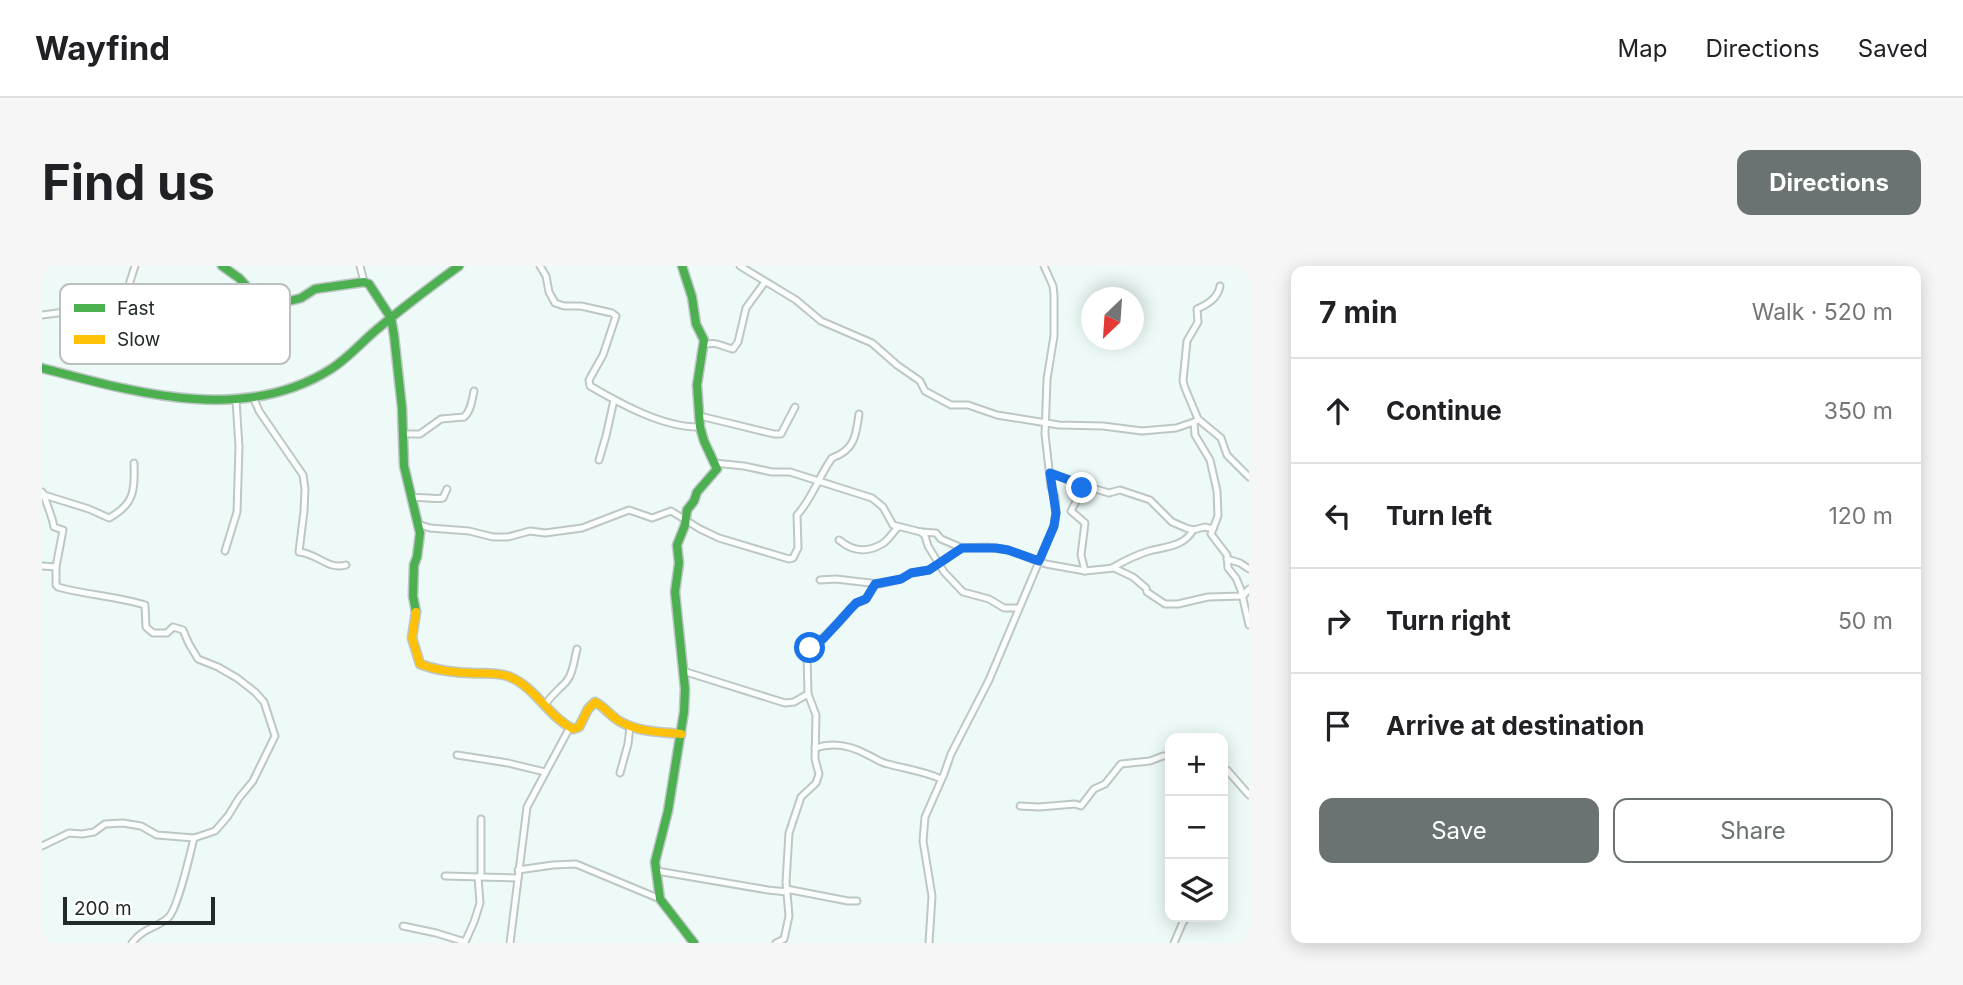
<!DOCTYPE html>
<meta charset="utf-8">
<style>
body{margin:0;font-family:Inter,sans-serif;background:#f6f6f6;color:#202124}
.controls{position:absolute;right:21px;bottom:21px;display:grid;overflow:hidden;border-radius:14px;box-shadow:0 4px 18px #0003}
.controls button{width:63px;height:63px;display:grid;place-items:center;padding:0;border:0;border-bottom:2px solid #e0e0e0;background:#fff;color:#202124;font:35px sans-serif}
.compass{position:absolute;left:1039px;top:21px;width:63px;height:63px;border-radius:50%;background:#fff;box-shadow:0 4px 18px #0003;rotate:205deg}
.scale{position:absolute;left:21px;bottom:18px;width:152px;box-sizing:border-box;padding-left:7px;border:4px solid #232b2a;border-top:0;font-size:19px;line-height:24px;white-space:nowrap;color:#232b2a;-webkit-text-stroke:5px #fff;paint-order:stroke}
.stop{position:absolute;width:21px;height:21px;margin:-16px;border:5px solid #1a73e8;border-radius:50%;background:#fff}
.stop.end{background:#1a73e8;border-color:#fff;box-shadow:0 2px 7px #0008}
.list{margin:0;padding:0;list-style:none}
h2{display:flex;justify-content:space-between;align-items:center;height:91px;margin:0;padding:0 28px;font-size:30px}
h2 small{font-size:23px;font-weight:400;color:#757577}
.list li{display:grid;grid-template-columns:46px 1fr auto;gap:21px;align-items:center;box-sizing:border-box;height:105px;padding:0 28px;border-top:2px solid #e0e0e0}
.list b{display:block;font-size:26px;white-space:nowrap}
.list em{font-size:23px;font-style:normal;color:#757577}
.actions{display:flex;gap:14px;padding:21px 28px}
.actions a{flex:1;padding:16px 0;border:2px solid #6a7372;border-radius:14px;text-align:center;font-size:24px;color:#6a7372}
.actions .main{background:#6a7372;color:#fff}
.icon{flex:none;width:38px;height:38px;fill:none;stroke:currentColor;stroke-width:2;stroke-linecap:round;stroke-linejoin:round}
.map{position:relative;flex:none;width:1207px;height:677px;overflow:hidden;border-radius:14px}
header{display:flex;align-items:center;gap:42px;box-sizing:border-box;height:98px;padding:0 35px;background:#fff;border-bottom:2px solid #e0e0e0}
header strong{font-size:33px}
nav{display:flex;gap:38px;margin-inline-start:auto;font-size:24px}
.intro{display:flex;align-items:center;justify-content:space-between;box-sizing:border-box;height:168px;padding:0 42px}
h1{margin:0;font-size:49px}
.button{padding:18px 32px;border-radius:14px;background:#6a7372;color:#fff;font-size:24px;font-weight:700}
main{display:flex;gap:42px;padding:0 42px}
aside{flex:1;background:#fff;border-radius:14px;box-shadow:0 4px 18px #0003}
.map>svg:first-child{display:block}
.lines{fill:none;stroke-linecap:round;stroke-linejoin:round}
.street-casing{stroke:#bdc7c5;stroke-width:9}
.fast-casing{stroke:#bdc7c5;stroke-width:11}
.slow-casing{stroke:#bdc7c5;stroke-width:11}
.street{stroke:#fcfefe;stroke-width:5}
.fast{stroke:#4caf50;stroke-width:8}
.slow{stroke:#ffc107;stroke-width:8}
.route{stroke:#1a73e8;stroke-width:9}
.key{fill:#fff;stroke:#bdbfbf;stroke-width:2}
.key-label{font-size:19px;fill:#232b2a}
</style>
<header>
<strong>Wayfind</strong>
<nav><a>Map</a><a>Directions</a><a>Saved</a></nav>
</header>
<div class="intro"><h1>Find us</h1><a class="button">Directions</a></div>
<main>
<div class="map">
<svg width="1207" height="677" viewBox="0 0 1207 677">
<rect width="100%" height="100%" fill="#edfaf8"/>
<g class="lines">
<!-- street casing -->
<g class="street-casing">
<g id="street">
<path d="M318,0L322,16"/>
<path d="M498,0L504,10L507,26L513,37L522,40H539L570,47L574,50L561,89L547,114L548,120C579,138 622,162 658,161"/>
<path d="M698,0L754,34L779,55L830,77L855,99L878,115L883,125L909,139H926L955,149L1017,159L1061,160L1100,165L1134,162L1152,156"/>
<path d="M1178,20C1176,32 1166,38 1155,43L1156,56L1145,75L1141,115L1143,122L1156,153L1179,172L1185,189L1207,211"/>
<path d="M0,49L38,44L85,25L93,0"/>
<path d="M661,79C675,75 678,80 691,83L696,76L704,42L723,16"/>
<path d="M212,133L217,145L261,209L263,223L262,245L257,286C277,288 285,304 304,299"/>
<path d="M658,150L732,168H739L753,141"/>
<path d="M1154,155L1152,156L1153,169L1168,194L1175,225L1176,250L1169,268L1185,289L1186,302L1194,312L1199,324L1207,359"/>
<path d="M361,168H378L399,153L422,151C429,145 430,134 432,125"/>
<path d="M557,194L564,170L572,134"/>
<path d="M672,197L702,200L730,206H748L830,232L841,241L851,259L879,266L894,267L899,273L920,282"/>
<path d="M1008,207L1050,222L1067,227L1078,224L1108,234L1130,256L1144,262L1151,264L1163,261L1171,263"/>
<path d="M1041,219L1037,230L1029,245L1043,257L1039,289L1043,305L1072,302L1091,311L1104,322L1105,326L1123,338H1136L1166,331L1201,330L1207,323"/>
<path d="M0,226L2,229L47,243L67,252C93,238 93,223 92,197"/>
<path d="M370,232C381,230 391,234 401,232L405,223"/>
<path d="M376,258L388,262L427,265L451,271H466L488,265L503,267L540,262L587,244L610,252L629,245L658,263L677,272L747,293L751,292L756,282L755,249C770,233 777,210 790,192C813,184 814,169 817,148"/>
<path d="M879,266L883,270L886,280L902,306L921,326L947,333L962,342H976"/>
<path d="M797,274C810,285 825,287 840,278C846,275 851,266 856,261"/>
<path d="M183,285L195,246L197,181L194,134"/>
<path d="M1185,293L1198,297L1207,303"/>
<path d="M0,300L14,301L21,264L12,261C10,249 5,240 2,229"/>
<path d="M14,301V319L16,321C44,329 74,330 103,339L104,361L111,367H125L131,361L141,364L147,378L156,393L176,401L195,412L213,426L222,436L233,470L211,515L197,532L186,550L173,565L152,572C148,588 136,643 126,652C114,662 100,663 90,677"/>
<path d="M1070,302C1082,295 1094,289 1107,285C1123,281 1143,280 1151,264"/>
<path d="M778,314L794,313L837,318L859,313L869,307L887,304L920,282L945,281L966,284L1004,298L1043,305"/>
<path d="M641,405L743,437L752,436L766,428"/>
<path d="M502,440C509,430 514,426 522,418C531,410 532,394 535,383"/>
<path d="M773,482C791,476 810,480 826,489C833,492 839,497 846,498C864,503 882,505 899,513"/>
<path d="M415,489L466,497L503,506"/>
<path d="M1181,502L1185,504L1207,529"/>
<path d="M578,507L586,478L588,461"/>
<path d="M978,540L997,541L1033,538L1039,540L1052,523L1063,518L1079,498L1108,495L1121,490H1128"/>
<path d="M439,553V611"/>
<path d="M0,580L27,567L40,568L52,566L63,558L81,557L99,560L115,569L152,572"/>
<path d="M476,604L511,599L534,598L618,633"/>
<path d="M615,605L726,624L745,626"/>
<path d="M403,610L476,612"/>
<path d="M744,623L806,635H815"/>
<path d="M361,660L394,667L423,676L432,656L438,637L436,611"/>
<path d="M468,677L485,541L528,461"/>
<path d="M734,677L742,673L747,650L744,616L747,567L759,531L774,517L777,508L773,493L774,449L766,428L765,387L797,356L808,343L815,337L824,333L833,319"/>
<path d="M887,677L890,630L881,575L883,551L902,508L909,488L947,414L1012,260L1014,246L1013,231L1009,221L1003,168L1005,113L1012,70V29L1011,20L1002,0"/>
<path d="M1132,677L1141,656L1146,651"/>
</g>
</g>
<!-- fast casing -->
<g class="fast-casing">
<g id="fast">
<path d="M180,0L197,12L214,31L236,38L259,32L273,23L322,16L327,18L349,52L352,69L360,142L362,200L378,267L375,291L372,299L371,330L374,346"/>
<path d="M640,0L650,31L654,58L662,74L655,119L658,161L662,175L675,203L655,226L652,235L645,244L643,259L635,279L637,297L633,326L643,423L642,446L626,545L613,596L618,633L652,677"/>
<path d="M0,102C92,126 201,159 289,103C305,93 318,78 333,65C360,42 388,21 417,0"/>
</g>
</g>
<!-- slow casing -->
<g class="slow-casing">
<path id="slow" d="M374,346L370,372L378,398L381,399C394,404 415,407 430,407C442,408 456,406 468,411C493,421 506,450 531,463L537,461L546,443L553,436C563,441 569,451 579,456C597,466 619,466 639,468"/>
</g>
<!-- street -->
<use href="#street" class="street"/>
<!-- fast -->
<use href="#fast" class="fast"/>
<!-- slow -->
<use href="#slow" class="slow"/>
</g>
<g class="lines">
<!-- route -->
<path class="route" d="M768,382L782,372L814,337L824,333L833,318L859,313L869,307L887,304L920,282H954L966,284L997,295L1012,260L1014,247L1008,207L1041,219L1040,222"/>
</g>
<!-- legend -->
<rect x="18" y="18" width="230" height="80" rx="10" class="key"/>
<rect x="32" y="38" width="31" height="8" fill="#4caf50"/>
<rect x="32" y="69" width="31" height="9" fill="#ffc107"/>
<g class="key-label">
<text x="75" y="49">Fast</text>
<text x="75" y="80">Slow</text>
</g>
</svg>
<div class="controls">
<button>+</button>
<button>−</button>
<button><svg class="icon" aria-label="layers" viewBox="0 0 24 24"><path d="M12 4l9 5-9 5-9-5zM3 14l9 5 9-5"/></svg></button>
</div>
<svg class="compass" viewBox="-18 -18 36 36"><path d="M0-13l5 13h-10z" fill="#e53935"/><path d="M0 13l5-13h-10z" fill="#757577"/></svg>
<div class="scale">200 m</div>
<div class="stop" style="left:768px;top:382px"></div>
<div class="stop end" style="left:1040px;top:222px"></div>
</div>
<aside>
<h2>7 min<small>Walk · 520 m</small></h2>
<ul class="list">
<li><svg class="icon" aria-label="ahead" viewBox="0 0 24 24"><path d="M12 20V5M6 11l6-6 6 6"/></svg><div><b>Continue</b></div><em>350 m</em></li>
<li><svg class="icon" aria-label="left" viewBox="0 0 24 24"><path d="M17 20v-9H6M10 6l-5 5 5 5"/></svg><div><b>Turn left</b></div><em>120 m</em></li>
<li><svg class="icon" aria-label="right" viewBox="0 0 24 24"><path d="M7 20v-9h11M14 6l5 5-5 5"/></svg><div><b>Turn right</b></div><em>50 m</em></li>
<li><svg class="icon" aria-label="arrive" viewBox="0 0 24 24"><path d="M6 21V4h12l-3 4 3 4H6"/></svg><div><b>Arrive at destination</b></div></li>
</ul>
<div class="actions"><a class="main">Save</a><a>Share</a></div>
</aside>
</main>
